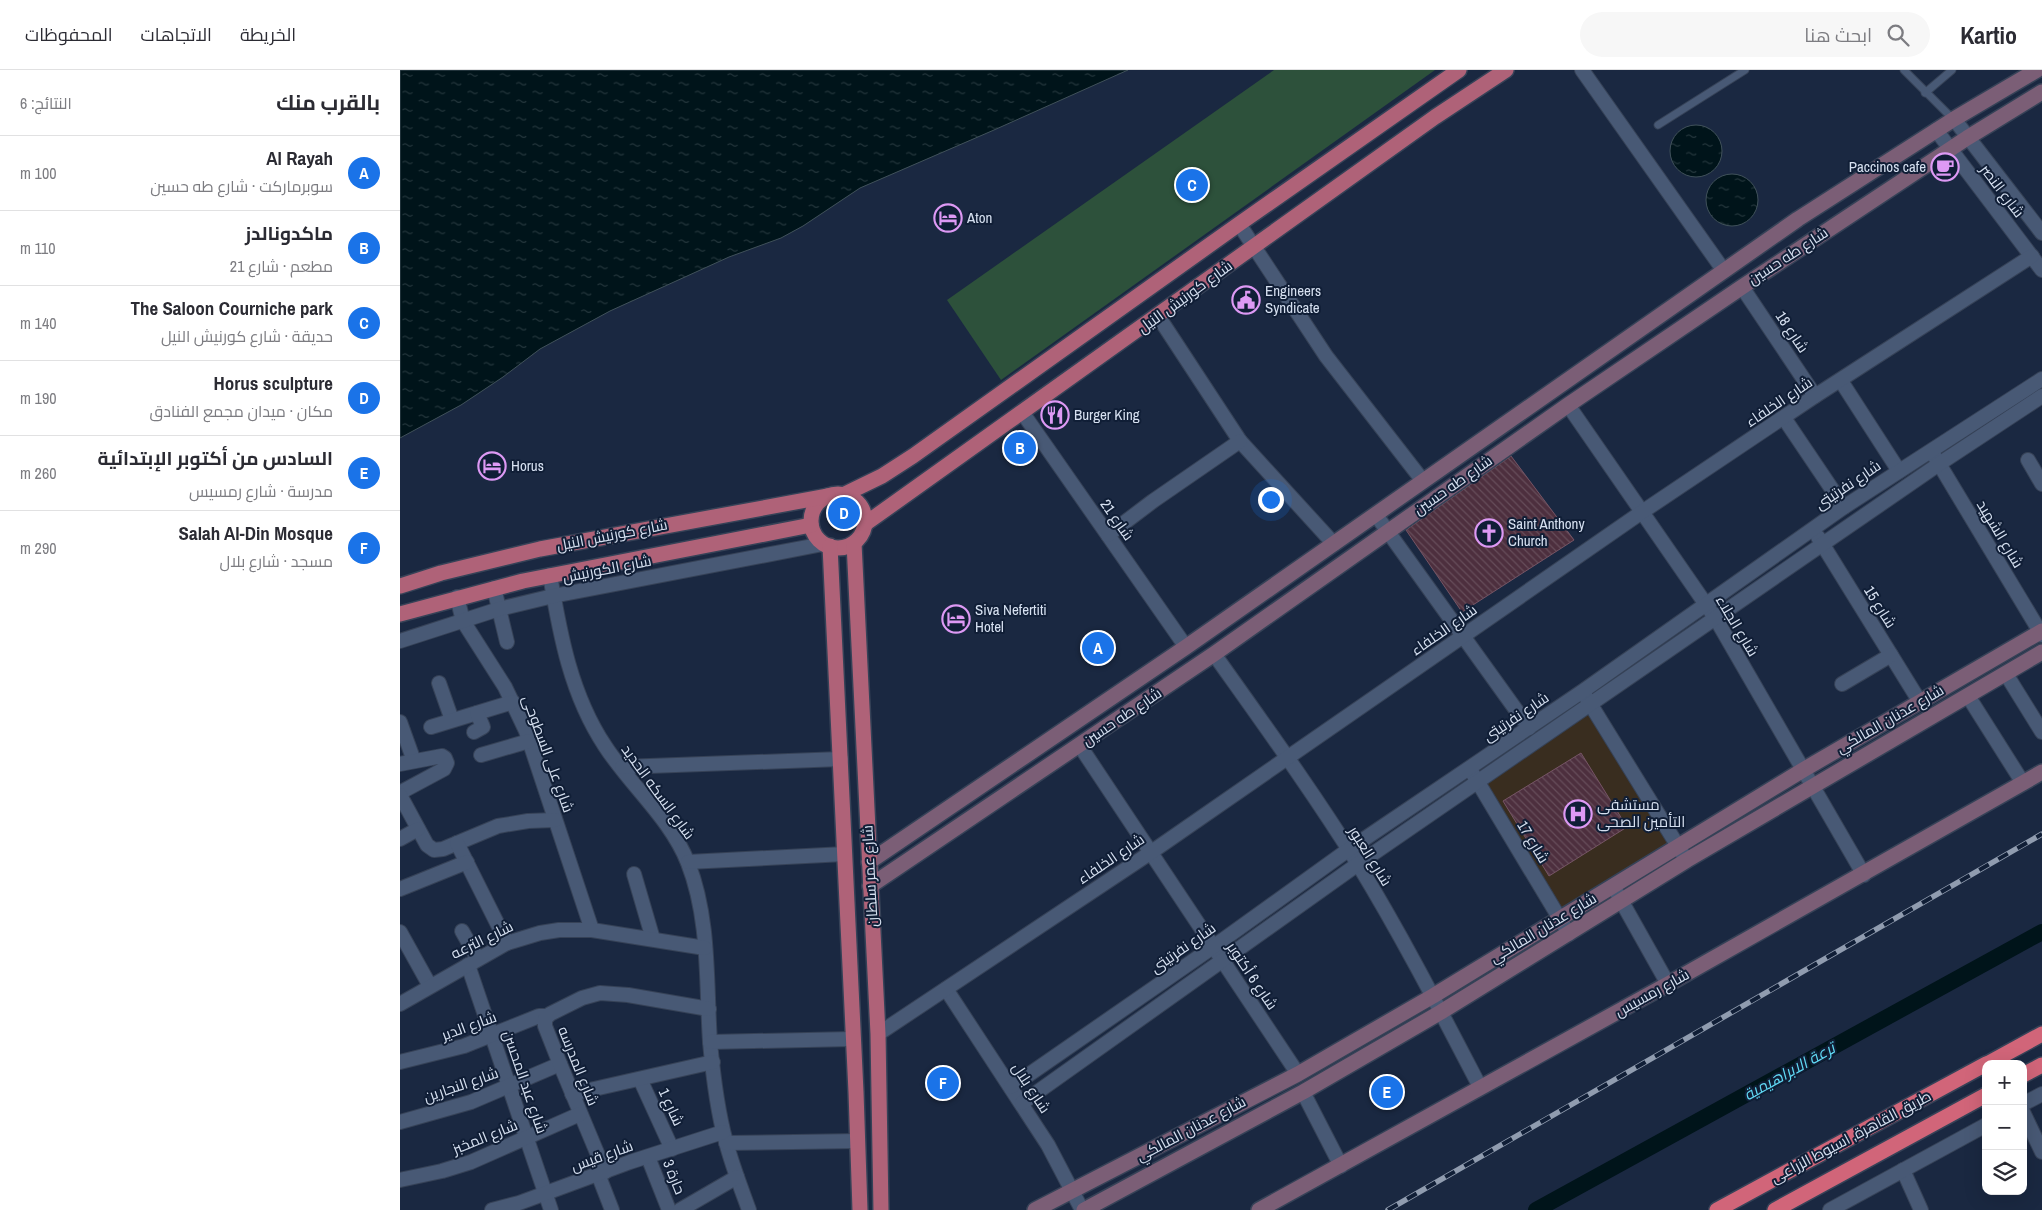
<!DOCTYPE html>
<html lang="ar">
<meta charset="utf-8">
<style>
body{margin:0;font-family:"Archivo Narrow",Cairo,sans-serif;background:#f7f7f7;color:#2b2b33;direction:rtl}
.controls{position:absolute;right:15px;bottom:15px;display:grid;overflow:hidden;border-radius:10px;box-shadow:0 5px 20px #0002}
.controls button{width:45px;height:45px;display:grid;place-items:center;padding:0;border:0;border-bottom:1px solid #e1e1e2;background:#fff;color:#2b2b33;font:25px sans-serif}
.you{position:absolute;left:870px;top:429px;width:18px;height:18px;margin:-12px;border:4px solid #fff;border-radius:50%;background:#1a73e8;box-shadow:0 0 0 8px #1a73e833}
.badge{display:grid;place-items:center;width:32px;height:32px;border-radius:50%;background:#1a73e8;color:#fff;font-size:16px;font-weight:700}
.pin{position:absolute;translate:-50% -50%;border:2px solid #fff;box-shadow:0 1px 5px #0006}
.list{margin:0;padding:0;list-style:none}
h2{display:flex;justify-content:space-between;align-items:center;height:65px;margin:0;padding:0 20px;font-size:21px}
h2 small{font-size:16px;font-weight:400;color:#7c7c81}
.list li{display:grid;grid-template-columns:32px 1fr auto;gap:15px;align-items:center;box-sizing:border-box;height:75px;padding:0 20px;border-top:1px solid #e1e1e2}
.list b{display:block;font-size:19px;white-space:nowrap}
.list p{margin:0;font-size:16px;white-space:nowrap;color:#7c7c81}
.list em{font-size:16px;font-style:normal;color:#7c7c81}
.icon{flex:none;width:28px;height:28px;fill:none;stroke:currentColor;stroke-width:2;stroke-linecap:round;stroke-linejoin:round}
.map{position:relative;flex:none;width:1642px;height:1140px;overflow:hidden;direction:ltr}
header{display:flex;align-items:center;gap:30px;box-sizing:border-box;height:70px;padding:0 25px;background:#fff;border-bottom:1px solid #e1e1e2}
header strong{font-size:24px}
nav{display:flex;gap:28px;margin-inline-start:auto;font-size:18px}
.search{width:350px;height:45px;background:#f7f7f7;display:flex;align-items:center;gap:12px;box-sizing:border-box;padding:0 18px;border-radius:28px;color:#7c7c81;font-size:19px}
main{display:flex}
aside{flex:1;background:#fff}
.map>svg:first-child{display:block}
.medical{fill:#392d1f}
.park{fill:#2d513b}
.water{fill:url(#water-ripples);stroke:#40515a}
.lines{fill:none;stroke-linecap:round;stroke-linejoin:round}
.canal{stroke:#00141a;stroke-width:16}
.building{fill:url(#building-back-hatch);stroke:#765565}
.service-casing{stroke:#364257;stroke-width:9}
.minor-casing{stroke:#364257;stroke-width:16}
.secondary-casing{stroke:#364257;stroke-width:18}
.primary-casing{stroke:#364257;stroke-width:18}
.trunk-casing{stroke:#364257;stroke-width:18}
.service{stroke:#485975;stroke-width:7}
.minor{stroke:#485975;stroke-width:14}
.secondary{stroke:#7b5e76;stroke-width:15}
.primary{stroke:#af6278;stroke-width:15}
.trunk{stroke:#d16579;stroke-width:15}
.rail-casing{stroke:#909caf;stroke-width:5.5}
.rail{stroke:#101e36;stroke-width:4;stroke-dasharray:11;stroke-linecap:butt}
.labels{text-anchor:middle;stroke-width:4;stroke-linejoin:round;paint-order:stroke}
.poi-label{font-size:15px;fill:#d6e0f0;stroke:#101e36;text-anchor:start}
.street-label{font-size:15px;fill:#d6e0f0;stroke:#101e36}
.water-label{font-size:16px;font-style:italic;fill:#60daf5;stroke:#101e36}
</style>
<header>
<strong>Kartio</strong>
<div class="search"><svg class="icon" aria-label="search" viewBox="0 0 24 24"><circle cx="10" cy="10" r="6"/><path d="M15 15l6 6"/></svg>ابحث هنا</div>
<nav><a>الخريطة</a><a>الاتجاهات</a><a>المحفوظات</a></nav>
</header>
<main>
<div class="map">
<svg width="1642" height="1140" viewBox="0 0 1642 1140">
<defs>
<pattern id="water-ripples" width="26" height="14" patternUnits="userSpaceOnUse" patternTransform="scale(1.25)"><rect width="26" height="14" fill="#00141a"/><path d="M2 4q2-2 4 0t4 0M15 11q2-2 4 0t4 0" fill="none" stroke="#24363c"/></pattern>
<pattern id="building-back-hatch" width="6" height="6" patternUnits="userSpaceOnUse" patternTransform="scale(1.25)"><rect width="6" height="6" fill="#4d2f3e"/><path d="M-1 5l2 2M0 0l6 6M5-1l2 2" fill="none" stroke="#664d5a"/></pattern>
</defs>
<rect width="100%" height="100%" fill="#1a2841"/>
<!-- medical -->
<path class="medical" d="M1191,637L1277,776L1161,845L1079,712Z"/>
<!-- park -->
<path class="park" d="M874,0H1035L601,310L547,230Z"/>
<!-- water -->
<g class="water">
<path d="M0,0H728L594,60L460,118L403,156L381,168L329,187L210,241L140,279L103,307L61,335L0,368Z"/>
<circle cx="1296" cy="81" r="26"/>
<circle cx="1332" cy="130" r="26"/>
</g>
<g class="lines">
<!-- canal -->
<path class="canal" d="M1136,1140L1642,862"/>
</g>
<!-- building -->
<g class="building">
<path d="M1111,386L1174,470L1062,542L1006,460Z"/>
<path d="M1181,683L1227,757L1149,806L1103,731Z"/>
</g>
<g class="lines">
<!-- service casing -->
<g class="service-casing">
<g id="service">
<path d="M1504,0L1553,49"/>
<path d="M1525,23L1552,0"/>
<path d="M1258,55L1345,0"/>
</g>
</g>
<!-- minor casing -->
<g class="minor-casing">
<g id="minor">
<path d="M1182,0L1324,201"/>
<path d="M1554,49L1642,163"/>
<path d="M1536,60L1642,200"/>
<path d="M839,154L926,286L1023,411"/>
<path d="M1342,217L1415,326"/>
<path d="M758,246L840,371L934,474"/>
<path d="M1441,311L1499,401"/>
<path d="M1168,335L1316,549L1464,805"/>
<path d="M622,342L786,577"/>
<path d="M1384,348L1444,437"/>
<path d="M1535,387L1642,565"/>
<path d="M1628,390L1642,414"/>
<path d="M976,445L1129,658"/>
<path d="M708,465L753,431L840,371"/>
<path d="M1418,467L1520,632"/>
<path d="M150,505C160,565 171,625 205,676C230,715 271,749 288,793C310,849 306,912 310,972C313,1005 317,1040 326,1072C332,1095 341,1118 349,1140"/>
<path d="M94,518L107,572"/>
<path d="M57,527L63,551L105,617L126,661L192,860"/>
<path d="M0,571L99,539L153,526L423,474"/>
<path d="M814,584C863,653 913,722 958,794C1002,866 1041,942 1080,1017"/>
<path d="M1606,604L1642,662"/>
<path d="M39,613L52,650"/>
<path d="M1442,614L1491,585"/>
<path d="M1568,626L1623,713"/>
<path d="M1186,627L1284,786"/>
<path d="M0,652L14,691"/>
<path d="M31,657L113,632"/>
<path d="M74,662L83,657L77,643"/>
<path d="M680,676L898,1004"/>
<path d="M81,685L129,671"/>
<path d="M0,694L42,686L45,688L47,693L44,699L3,721L0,725"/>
<path d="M222,697L441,689"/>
<path d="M1073,704L1169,864"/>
<path d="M0,725L27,775L34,780L43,779L98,756L128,751L155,750"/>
<path d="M0,769L18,759"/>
<path d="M57,773L107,873"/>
<path d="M288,792L445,784"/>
<path d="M234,804L253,869"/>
<path d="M1213,816L1268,914"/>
<path d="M0,819L67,792"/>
<path d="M62,861L78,889"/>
<path d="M0,862L30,916"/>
<path d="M68,895L151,1140"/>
<path d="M546,919L648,1075L682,1140"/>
<path d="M0,934L107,873L140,863L159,860H192L305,878"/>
<path d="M478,964L750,783L1242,442L1415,326L1632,186"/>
<path d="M310,972L452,969"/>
<path d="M0,992L64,976L139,946H147"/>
<path d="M240,1009L272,1079"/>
<path d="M611,1017L813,877L948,780L1183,621L1444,437L1642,309"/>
<path d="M903,1022L941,1096"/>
<path d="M172,1024L313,992"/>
<path d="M622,1033L958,794L1539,394L1642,326"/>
<path d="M1623,1034L1642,1024"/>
<path d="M1623,1042L1642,1082"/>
<path d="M0,1052L71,1032L160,994"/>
<path d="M326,1073L458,1071"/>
<path d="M248,1087L269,1140"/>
<path d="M1503,1100L1521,1140"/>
<path d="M205,1102L160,994L145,956V949L150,944L182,928L200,923L228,925L309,939"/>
<path d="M198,1104L212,1140"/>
<path d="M0,1110L42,1101L71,1092L180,1044"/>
<path d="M92,1140L119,1133L230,1092L323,1062"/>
<path d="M280,1140L337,1107"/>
<path d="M1430,1140L1586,1055"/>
</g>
</g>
<!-- secondary casing -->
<g class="secondary-casing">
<g id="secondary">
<path d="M469,792L786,577L1398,149L1554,49L1637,0"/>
<path d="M470,816L814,584L1168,335L1342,217L1567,68L1642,22"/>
<path d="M635,1140L898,1004L1033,926L1403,700L1642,561"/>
<path d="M684,1140L903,1022L1041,942L1287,790L1642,582"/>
<path d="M859,1140L1268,914L1642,702"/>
</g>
</g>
<!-- primary casing -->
<g class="primary-casing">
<g id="primary">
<path d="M445,424L482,406L513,386L839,154L1059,0"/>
<circle cx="438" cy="451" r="27"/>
<path d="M465,454L1035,47L1106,0"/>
<path d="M454,473L478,964L481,1140"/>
<path d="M430,476L456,1022L460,1140"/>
<path d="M0,516L41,503L140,479L428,426"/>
<path d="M0,544L123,511L411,455"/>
</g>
</g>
<!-- trunk casing -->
<g class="trunk-casing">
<g id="trunk">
<path d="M1587,994L1642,964"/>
<path d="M1623,1005L1642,995"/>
<path d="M1317,1140L1586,994"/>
<path d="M1375,1140L1586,1025"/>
</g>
</g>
<!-- service -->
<use href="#service" class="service"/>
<!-- minor -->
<use href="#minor" class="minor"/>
<!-- secondary -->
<use href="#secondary" class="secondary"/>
<!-- primary -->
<use href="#primary" class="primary"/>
<!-- trunk -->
<use href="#trunk" class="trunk"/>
<!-- rail casing -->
<g class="rail-casing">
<path id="rail" d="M988,1140L1642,764"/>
</g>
<!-- rail -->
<use href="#rail" class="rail"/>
</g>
<!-- icons -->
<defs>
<g id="cafe-ring" transform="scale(1.4375)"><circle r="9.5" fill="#101e36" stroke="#dd99f4" stroke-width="1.5"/><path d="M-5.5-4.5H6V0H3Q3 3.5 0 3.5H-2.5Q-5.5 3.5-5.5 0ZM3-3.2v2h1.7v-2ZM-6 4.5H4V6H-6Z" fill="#dd99f4"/></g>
<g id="hotel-ring" transform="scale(1.4375)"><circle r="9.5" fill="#101e36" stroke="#dd99f4" stroke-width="1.5"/><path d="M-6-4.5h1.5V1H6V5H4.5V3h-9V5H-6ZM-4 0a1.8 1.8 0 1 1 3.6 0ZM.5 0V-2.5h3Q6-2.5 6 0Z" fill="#dd99f4"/></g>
<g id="civic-ring" transform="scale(1.4375)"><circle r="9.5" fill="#101e36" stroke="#dd99f4" stroke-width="1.5"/><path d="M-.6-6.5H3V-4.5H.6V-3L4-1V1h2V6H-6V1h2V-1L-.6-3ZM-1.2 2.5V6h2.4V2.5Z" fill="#dd99f4"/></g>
<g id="restaurant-ring" transform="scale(1.4375)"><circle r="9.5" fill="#101e36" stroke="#dd99f4" stroke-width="1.5"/><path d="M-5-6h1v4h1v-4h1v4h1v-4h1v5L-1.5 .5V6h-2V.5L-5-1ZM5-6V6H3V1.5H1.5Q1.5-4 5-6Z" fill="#dd99f4"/></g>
<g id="church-ring" transform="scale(1.4375)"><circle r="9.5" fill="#101e36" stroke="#dd99f4" stroke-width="1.5"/><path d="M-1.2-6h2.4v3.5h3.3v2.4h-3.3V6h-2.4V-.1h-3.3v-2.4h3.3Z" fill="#dd99f4"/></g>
<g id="hospital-ring" transform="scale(1.4375)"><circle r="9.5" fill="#101e36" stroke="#dd99f4" stroke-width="1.5"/><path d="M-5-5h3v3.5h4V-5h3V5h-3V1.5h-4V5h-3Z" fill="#dd99f4"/></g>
</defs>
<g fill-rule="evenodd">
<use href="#cafe-ring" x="1545" y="97"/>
<use href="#hotel-ring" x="548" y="148"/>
<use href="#civic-ring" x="846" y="230"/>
<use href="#restaurant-ring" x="655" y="345"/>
<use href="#hotel-ring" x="92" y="396"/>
<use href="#church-ring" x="1089" y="463"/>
<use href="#hotel-ring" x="556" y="549"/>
<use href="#hospital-ring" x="1178" y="744"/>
</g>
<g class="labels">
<!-- poi labels -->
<g class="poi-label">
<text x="1526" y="102" text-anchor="end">Paccinos cafe</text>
<text x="567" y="153">Aton</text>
<text x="865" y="226">Engineers<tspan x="865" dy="17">Syndicate</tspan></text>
<text x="674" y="350">Burger King</text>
<text x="111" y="401">Horus</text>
<text x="1108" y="459">Saint Anthony<tspan x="1108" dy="17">Church</tspan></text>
<text x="575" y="545">Siva Nefertiti<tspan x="575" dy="17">Hotel</tspan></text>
<text x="1197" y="740">مستشفى<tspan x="1197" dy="17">التأمين الصحى</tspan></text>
</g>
<!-- street labels -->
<g class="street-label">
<text transform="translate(1602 121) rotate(53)" y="5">شارع النصر</text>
<text transform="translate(1388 186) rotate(-33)" y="5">شارع طه حسين</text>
<text transform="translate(785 227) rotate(-36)" y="5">شارع كورنيش النيل</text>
<text transform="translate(1392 262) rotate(56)" y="5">شارع 18</text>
<text transform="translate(1379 332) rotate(-34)" y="5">شارع الخلفاء</text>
<text transform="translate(1053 415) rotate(-35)" y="5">شارع طه حسين</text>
<text transform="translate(1448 415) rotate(-34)" y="5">شارع نفرتيتى</text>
<text transform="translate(717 450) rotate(55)" y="5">شارع 21</text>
<text transform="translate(1600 464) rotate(59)" y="5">شارع الشهيد</text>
<text transform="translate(212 465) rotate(-11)" y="5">شارع كورنيش النيل</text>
<text transform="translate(207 499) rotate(-11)" y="5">شارع الكورنيش</text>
<text transform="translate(1480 537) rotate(58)" y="5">شارع 15</text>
<text transform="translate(1337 556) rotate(59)" y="5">شارع الجلاء</text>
<text transform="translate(1044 560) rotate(-35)" y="5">شارع الخلفاء</text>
<text transform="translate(722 647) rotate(-34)" y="5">شارع طه حسين</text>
<text transform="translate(1116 647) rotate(-34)" y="5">شارع نفرتيتى</text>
<text transform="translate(1490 649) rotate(-30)" y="5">شارع عدنان المالكي</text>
<text transform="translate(148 684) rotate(70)" y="5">شارع على السطوحى</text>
<text transform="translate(258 722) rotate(54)" y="5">شارع السكه الحديد</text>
<text transform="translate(1133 772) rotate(59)" y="5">شارع 17</text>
<text transform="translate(970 786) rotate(58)" y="5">شارع العبور</text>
<text transform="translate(711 789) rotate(-34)" y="5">شارع الخلفاء</text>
<text transform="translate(470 806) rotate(-93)" y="5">شارع عمر سلطان</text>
<text transform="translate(1143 858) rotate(-31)" y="5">شارع عدنان المالكي</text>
<text transform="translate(82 870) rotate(-26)" y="5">شارع الترعه</text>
<text transform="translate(783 878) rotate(-35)" y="5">شارع نفرتيتى</text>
<text transform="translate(852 906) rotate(56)" y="5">شارع 6 أكتوبر</text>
<text transform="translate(1252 923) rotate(-29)" y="5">شارع رمسيس</text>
<text transform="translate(69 956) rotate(-20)" y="5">شارع الدير</text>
<text transform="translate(178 996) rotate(68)" y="5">شارع المدرسه</text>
<text transform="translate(125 1012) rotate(71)" y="5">شارع عبد المحسن</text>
<text transform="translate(61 1015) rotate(-19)" y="5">شارع النجارين</text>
<text transform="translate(631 1018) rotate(57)" y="5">شارع بلال</text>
<text transform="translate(271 1037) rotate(65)" y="5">شارع 1</text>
<text transform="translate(791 1059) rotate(-28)" y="5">شارع عدنان المالكي</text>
<text transform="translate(85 1067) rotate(-22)" y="5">شارع المخبز</text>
<text transform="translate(1451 1067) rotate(-28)" y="5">طريق القاهرة, اسيوط الزراعى</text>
<text transform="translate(202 1086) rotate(-20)" y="5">شارع قيس</text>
<text transform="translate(274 1107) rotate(68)" y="5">حارة 3</text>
</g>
<!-- water labels -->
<g class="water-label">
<text transform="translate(1389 1001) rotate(-29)" y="6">ترعة الابراهيمية</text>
</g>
</g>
</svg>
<div class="controls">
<button>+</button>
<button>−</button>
<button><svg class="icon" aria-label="layers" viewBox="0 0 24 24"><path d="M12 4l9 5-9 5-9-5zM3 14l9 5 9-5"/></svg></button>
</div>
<div class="you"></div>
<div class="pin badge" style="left:698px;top:578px">A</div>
<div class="pin badge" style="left:620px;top:378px">B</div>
<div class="pin badge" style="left:792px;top:115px">C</div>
<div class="pin badge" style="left:444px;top:443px">D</div>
<div class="pin badge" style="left:987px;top:1022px">E</div>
<div class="pin badge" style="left:543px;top:1013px">F</div>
</div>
<aside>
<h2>بالقرب منك<small>النتائج: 6</small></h2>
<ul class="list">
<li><span class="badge">A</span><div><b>Al Rayah</b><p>سوبرماركت · شارع طه حسين</p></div><em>100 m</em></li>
<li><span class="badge">B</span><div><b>ماكدونالدز</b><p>مطعم · شارع 21</p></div><em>110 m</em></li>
<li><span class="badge">C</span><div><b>The Saloon Courniche park</b><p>حديقة · شارع كورنيش النيل</p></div><em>140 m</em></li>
<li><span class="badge">D</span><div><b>Horus sculpture</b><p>مكان · ميدان مجمع الفنادق</p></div><em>190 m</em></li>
<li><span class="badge">E</span><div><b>السادس من أكتوبر الإبتدائية</b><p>مدرسة · شارع رمسيس</p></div><em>260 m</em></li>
<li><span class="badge">F</span><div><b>Salah Al-Din Mosque</b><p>مسجد · شارع بلال</p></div><em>290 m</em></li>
</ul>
</aside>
</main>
